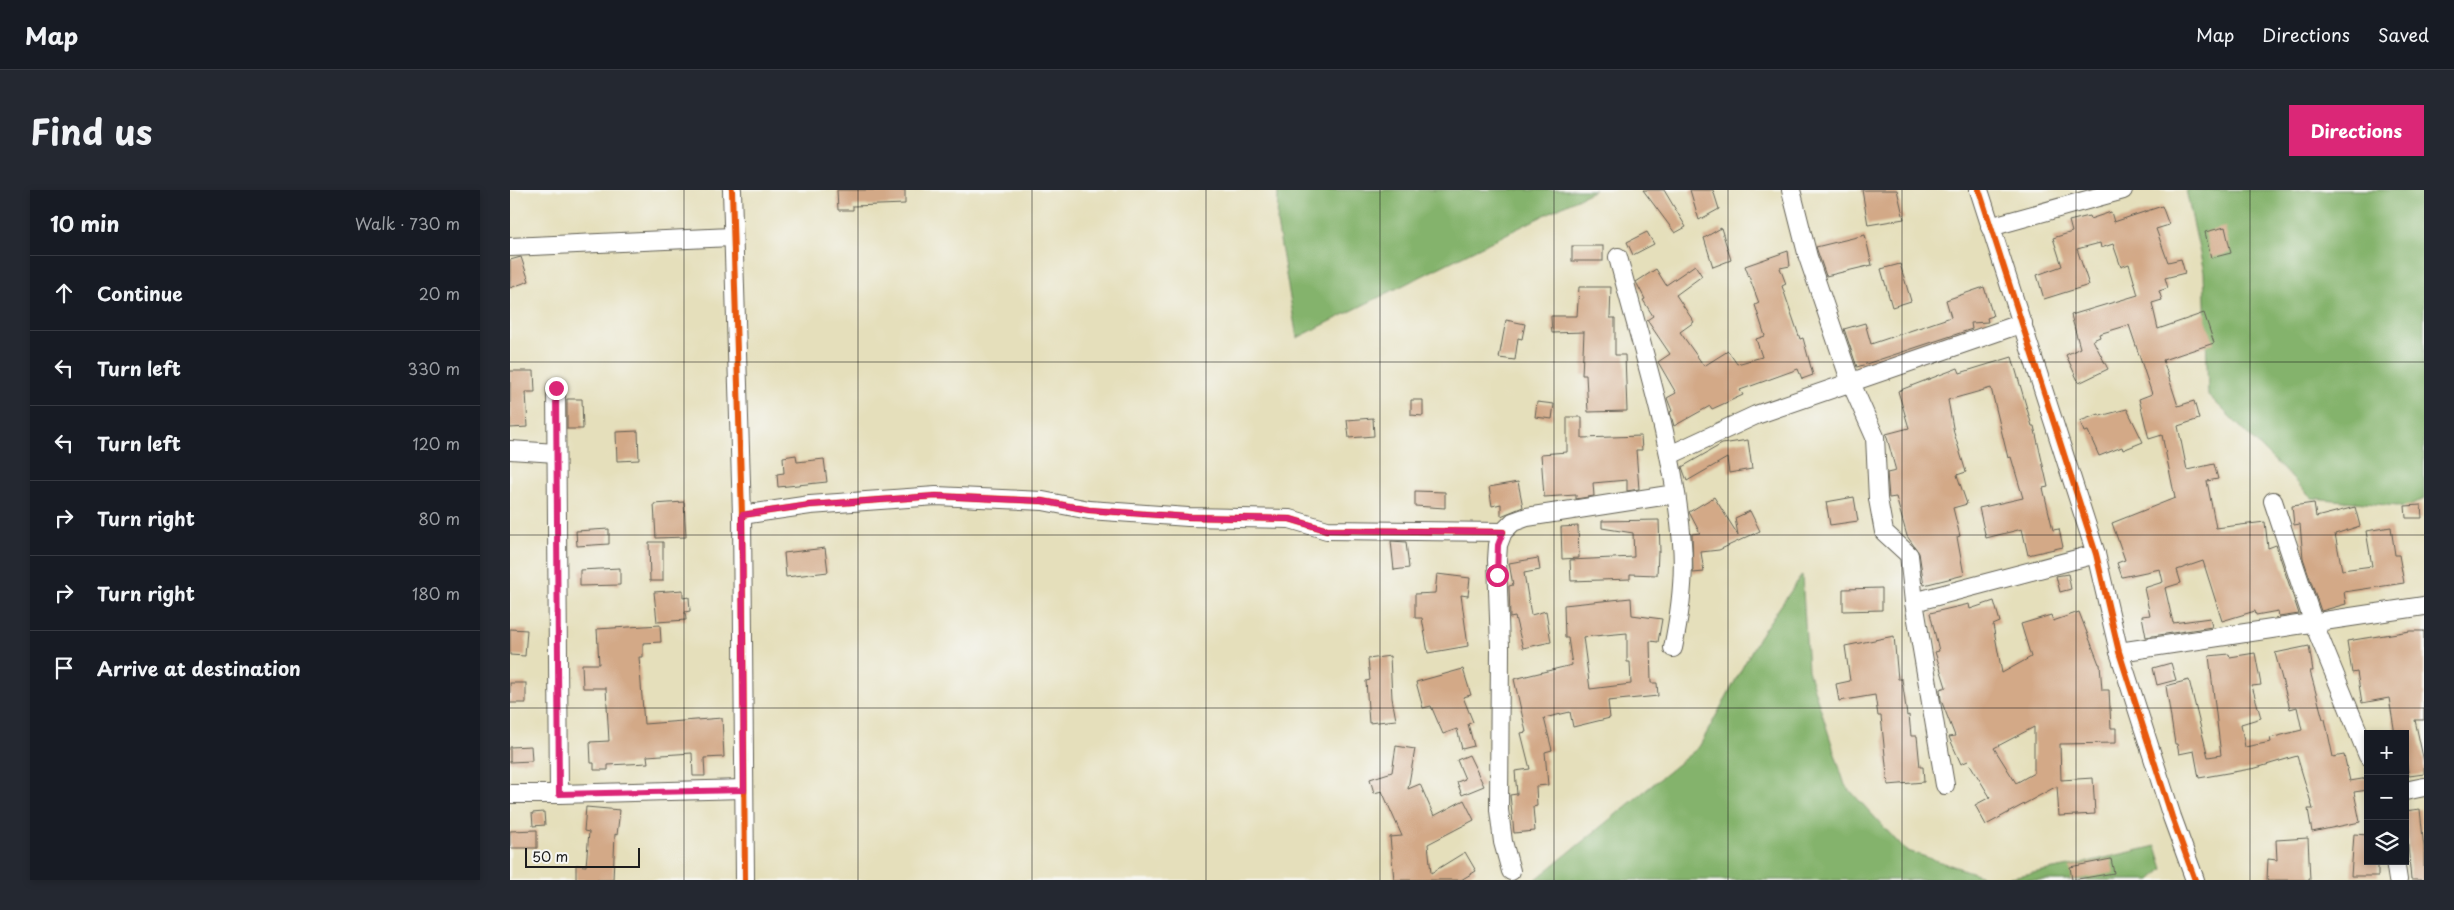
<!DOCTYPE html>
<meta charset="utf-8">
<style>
body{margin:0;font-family:"Playpen Sans",sans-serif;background:#242831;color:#f1f3f6}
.controls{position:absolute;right:15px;bottom:15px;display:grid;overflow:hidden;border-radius:0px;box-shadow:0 2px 8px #0003}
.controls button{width:45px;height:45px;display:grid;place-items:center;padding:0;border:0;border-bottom:1px solid #363941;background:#171b24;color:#f1f3f6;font:25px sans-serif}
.scale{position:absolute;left:15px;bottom:12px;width:115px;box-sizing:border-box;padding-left:5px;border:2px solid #1c1c1c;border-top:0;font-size:14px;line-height:18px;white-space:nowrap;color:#1c1c1c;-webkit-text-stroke:4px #f6f6f2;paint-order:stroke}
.stop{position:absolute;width:15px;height:15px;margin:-11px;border:4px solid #db2777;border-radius:50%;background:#fff}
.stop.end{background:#db2777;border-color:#fff;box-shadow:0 1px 5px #0008}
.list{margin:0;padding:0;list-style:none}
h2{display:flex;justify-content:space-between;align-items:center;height:65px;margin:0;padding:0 20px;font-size:21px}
h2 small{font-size:16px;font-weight:400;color:#9ea1a6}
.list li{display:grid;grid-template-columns:32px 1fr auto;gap:15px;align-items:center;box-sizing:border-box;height:75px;padding:0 20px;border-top:1px solid #363941}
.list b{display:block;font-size:19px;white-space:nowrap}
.list em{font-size:16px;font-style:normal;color:#9ea1a6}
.icon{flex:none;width:28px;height:28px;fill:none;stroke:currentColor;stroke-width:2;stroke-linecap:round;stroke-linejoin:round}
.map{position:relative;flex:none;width:1914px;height:690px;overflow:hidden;border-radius:0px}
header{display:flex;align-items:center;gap:30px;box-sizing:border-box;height:70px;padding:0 25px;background:#171b24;border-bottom:1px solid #363941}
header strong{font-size:24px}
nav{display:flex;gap:28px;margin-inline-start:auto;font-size:18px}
.intro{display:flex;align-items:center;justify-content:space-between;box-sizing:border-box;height:120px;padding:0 30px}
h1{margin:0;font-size:35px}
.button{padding:12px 22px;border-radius:0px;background:#db2777;color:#fff;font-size:18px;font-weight:700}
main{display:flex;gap:30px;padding:0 30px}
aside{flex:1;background:#171b24;border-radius:0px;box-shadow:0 2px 8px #0003}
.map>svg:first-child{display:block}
.forest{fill:#84b36c;stroke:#506844}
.building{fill:#d3a987;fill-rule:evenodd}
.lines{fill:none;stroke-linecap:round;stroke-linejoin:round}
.minor-casing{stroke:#626054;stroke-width:20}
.minor{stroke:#fff;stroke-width:18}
.cycleway-casing{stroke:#f6f6f2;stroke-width:9}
.cycleway{stroke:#e8590c;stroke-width:6}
.route{stroke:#db2777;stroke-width:6}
.grid{fill:none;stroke:#1c1c1c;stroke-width:1;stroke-opacity:0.55}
</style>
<header>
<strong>Map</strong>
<nav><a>Map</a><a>Directions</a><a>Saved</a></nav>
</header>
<div class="intro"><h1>Find us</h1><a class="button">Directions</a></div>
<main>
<aside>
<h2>10 min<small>Walk · 730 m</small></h2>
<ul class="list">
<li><svg class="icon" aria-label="ahead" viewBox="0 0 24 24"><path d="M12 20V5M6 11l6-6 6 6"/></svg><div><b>Continue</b></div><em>20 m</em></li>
<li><svg class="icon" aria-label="left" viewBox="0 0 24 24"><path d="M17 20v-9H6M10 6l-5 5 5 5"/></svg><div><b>Turn left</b></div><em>330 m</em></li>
<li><svg class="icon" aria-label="left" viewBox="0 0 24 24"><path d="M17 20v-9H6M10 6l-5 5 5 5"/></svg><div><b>Turn left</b></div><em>120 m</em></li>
<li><svg class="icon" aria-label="right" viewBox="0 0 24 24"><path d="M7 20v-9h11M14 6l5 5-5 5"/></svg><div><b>Turn right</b></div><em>80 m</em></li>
<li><svg class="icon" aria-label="right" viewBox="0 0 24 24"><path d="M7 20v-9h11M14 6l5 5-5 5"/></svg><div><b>Turn right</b></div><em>180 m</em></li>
<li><svg class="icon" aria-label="arrive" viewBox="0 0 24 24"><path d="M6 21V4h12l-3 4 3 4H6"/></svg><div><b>Arrive at destination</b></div></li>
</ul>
</aside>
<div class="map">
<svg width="1914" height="690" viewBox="0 0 1914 690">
<rect width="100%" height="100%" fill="#f6f6f2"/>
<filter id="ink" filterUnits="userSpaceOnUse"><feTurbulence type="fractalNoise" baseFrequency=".02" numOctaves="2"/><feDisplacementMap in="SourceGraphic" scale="10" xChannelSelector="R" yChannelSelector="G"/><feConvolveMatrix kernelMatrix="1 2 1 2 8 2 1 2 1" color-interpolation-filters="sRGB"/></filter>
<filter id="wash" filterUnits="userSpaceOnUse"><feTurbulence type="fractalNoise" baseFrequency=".0096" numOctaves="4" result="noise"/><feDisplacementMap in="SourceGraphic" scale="20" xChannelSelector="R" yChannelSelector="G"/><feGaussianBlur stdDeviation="1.12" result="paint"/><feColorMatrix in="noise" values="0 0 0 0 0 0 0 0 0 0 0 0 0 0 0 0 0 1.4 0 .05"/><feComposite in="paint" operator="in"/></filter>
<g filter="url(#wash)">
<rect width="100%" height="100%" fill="#e5dfbb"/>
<!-- forest -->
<g class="forest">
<path d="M768,0H1085L787,148L767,33Z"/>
<path d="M1676,0H1914V309L1898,317L1802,308L1698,205L1694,82Z"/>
<path d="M1292,385L1298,480L1335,595L1395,660L1485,690L1565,675L1646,656L1653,679L1641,690H1025L1189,557L1249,447Z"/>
</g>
<g id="blocks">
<!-- building -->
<g class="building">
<path d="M327,0H395V14L343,16V20H328Z"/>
<path d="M1133,0H1154L1176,37L1165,43Z"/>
<path d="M1180,0H1203L1209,19L1189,30Z"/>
<path d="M1352,0H1387L1394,29L1358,35Z"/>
<path d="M1652,16L1659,35L1646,39L1658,72L1671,69L1675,83L1655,88L1658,98L1649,101L1652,110L1642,113L1648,139L1694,123L1704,153L1653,170L1668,216L1684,211L1689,229L1668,236L1677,280L1704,274L1708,289L1697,291L1706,338L1755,332L1758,358L1766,355L1789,424L1769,427L1768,421L1746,425L1745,421L1712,431L1693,371L1667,380L1671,393L1655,398L1663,433L1700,428L1702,437L1636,447L1632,426L1640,425L1634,398L1653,392L1650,379L1612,387L1607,373L1615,370L1602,333L1665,308L1652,245L1639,249L1629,209L1642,204L1619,135L1589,144L1590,147L1583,150L1598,179L1569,193L1556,165L1570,158L1561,125L1628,105L1619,74L1611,77L1603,54L1591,58L1590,53L1567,59L1579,95L1534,109L1527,85L1552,76L1543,48L1562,42L1559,31L1579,26L1580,29L1601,22L1604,32Z"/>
<path d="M1715,37L1721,63L1701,68L1695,42Z"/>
<path d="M1211,38L1221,70L1203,77L1194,48Z"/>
<path d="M1137,42L1144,54L1123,65L1117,52Z"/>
<path d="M1355,45L1362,75L1316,86L1306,57Z"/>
<rect x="1062" y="56" width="31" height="15"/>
<path d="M1278,61L1280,76L1270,78L1276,94L1272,96L1290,149L1293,148L1303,185L1292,189L1288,179L1230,200L1233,205L1202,219L1200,216L1164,236L1160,222L1162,221L1157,208L1166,203L1148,172L1160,164L1137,130L1143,126L1133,110L1135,109L1126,92L1146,79L1156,95L1185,75L1192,86L1166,105L1184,132L1170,142L1194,176L1218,161L1227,174L1252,167L1246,149L1255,146L1245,115L1249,113L1235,76Z"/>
<path d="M11,67L19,91L0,98V70Z"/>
<path d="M1390,74L1401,111L1382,117L1371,79Z"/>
<path d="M1069,97H1101L1100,128H1105V165H1115L1117,221L1078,222L1076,185H1072L1074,142L1042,143L1041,126H1067Z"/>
<path d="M1474,97L1483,126L1477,128L1478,132L1461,133L1462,139L1347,177L1334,139L1355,133L1361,154L1441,127L1436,110Z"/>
<path d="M996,130L1015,134L1012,149L1008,148L1005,170L989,168Z"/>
<path d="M1502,167L1522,236H1524L1538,297L1533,298L1543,340L1549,339L1553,357L1518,365L1512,339L1476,348L1469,318L1513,308L1501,267L1498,268L1481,198L1460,204L1438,210L1444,243L1456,282L1447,285L1457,314L1443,318L1450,346L1447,347L1454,385L1414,395L1409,363L1397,346L1386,307L1379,308L1377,283L1386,281L1376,244L1399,238L1388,201L1448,178L1450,183Z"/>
<path d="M0,181H24L25,202H16L18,237L0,238Z"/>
<path d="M57,209H72L73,239H57Z"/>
<path d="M901,210H913V226L901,225Z"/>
<path d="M1027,212L1044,214L1042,229L1025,227Z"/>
<path d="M1617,219L1633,252L1613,260L1612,257L1589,266L1578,241L1574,242L1570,231L1589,224L1590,226Z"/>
<path d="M1057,227H1072V248L1131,246L1132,260H1126L1129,299L1117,301V290L1083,293L1084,306L1066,309V305L1034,307L1031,264L1057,262Z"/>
<path d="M863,228L864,246L839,248L837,230Z"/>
<path d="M128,241L129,270L107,271L106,242Z"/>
<path d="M1238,250L1242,279L1219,283L1217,268L1177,291L1172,277L1212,254Z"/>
<path d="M286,265L287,272L314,269L317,292L268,297L267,284L274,283L273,267Z"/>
<path d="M1008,292L1013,317L991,326V314L982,316L979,297Z"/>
<path d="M905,301L935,302V318L905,316Z"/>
<path d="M1204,307L1228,345L1225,328L1240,321L1250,341L1209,360L1191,362L1194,382L1183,383L1182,344L1190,343L1179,322Z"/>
<path d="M1344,307L1348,331L1320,335L1316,312Z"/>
<path d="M174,312L176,347L146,348L144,314Z"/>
<path d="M1804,313L1806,327L1845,317L1850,336L1825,344L1832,380L1862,376L1856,341L1881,337L1885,365H1889L1894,393L1834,402L1836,414L1811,421L1793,368L1790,334L1784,335L1782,316Z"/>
<path d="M1911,315L1912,328H1896L1895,316Z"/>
<path d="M1149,330L1150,362H1148L1147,385L1120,384V389L1061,391L1060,370L1124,367L1123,343L1092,338V331Z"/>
<path d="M1068,336L1069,368L1052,369L1051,337Z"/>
<path d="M99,339V354L67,356L66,341Z"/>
<path d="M881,351L896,352L899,378L884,380Z"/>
<path d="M139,352H153V391H140Z"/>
<path d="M315,358L318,382L276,387L274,363Z"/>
<path d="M1028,368L1030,380L1014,383L1021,425L1036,421L1041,452L1013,458L1005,427L1000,428L999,396L1003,395L999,373Z"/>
<path d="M110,378V395L70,396V380Z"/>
<path d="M927,384L960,388L958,406L951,405L958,456L918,463L912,428H905V404L925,403Z"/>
<path d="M1558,384L1561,399L1550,402L1546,386Z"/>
<path d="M1372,398V420L1333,421V399Z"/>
<path d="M173,400V408L179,407L180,421L175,422L176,430L147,432L144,402Z"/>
<path d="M1121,408L1122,425L1152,429L1148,452L1140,451L1141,493H1147L1148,506L1098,511L1100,528L1063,537L1060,522L1034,528L1042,560L1035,562L1038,595L1026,596L1027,616L1023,617L1025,641L1004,643L1000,605L1007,604L1005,581L1020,579L1011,543L1016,542L1004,489L1062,475L1058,448H1055L1054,415ZM1117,443V472H1120L1121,494L1080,499L1073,447Z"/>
<path d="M1484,411L1490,432L1483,435L1492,483L1521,467L1511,434L1541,425L1543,431L1569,422L1589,474H1590L1592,500H1599L1601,538H1606V553L1550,554L1551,590L1583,588L1585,624L1549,626L1547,596L1476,635L1465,615L1480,607L1458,571L1451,574L1439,547L1445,546L1431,510L1430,499L1436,497L1425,462L1429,461L1420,423L1459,414L1460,419ZM1524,537V583L1506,593L1484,558Z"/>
<path d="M150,435L151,452L133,453V467H129L134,534L212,528L214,567L194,568L195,586H183L182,563L137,566L138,573L98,575V580H84V573H81L80,552L99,551L96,498H73L72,474H89L87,439Z"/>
<path d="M0,439L17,440L15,466L0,465Z"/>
<path d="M1900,441H1914V530H1905L1914,572V584L1899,586L1895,565V544H1885L1879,508L1852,513L1847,482L1842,483L1837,451Z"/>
<path d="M1384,446L1388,489H1392L1397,526L1399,525L1401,546H1407L1410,577H1413L1414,592L1378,595L1371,526H1368L1365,505L1329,511L1326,494L1340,491L1335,456Z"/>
<path d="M1799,456L1803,481H1800L1813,529H1815L1823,567L1834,565L1840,591L1858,588V600L1844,602L1850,632L1802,642L1798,619H1803L1787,566L1746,578L1689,588L1684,561L1669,564L1667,554H1665L1656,496L1679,490L1698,567L1711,565L1699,466L1719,464L1720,467L1745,463L1751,495L1742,496L1751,528L1731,534L1735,557L1761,552L1760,548L1792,540L1787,517L1780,519L1765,463Z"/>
<path d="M880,466L882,508L886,530L859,533L856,491L860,490L858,469Z"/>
<path d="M1661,473L1666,490L1647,495L1643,478Z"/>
<path d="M953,479L961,505L953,507L963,532L958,534L964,556L952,559L947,539L933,544L921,516L913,518L906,492Z"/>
<rect x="0" y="493" width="16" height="20"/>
<path d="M21,556L22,571L0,572V557Z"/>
<path d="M886,556L905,559L898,599L910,594L924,626L954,610L964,630L918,654L921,683L955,662L966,681L951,690H884L880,647L892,646L872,601L864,603L860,589L882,582Z"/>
<path d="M959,565L974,596L952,605L947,592L955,589L947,570Z"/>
<path d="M76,617L110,620L107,645L105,644L103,690H66V675L76,676L79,642L74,641Z"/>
<path d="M1910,619L1914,658V690H1901L1895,621Z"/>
<path d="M34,622L35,635L23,636L22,623Z"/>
<path d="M27,640V658H0V641Z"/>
<path d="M1844,644L1858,645V671H1868V686H1841Z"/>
<path d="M1798,648L1800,690H1757L1758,669L1767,670L1766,650Z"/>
<path d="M1601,669L1604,683L1562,690L1560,677Z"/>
</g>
</g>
</g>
<g filter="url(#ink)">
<use href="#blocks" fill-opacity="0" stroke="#626054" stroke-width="1"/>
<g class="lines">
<!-- minor casing -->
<g class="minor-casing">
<g id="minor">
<path d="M222,0L232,325L235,690"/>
<path d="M1281,0L1298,67L1341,193L1365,247L1368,309L1374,342L1399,365L1404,412L1435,595"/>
<path d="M1469,0L1586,364L1609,462L1662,627L1685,690"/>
<path d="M1480,37L1613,0"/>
<path d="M0,57L222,47"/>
<path d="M1108,67C1132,160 1164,255 1172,353C1175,388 1170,424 1163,458"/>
<path d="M46,198L49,604L234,599"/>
<path d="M0,260L46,263"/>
<path d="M1160,265L1246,225L1513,133"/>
<path d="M1763,311L1804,434L1858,566"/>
<path d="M232,325L300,315L426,306L533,311L579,320L678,327L780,329L817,340L993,342"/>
<path d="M1404,412L1586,364"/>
<path d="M1609,462L1914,416"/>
<path d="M1895,601L1914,597"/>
<path d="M0,604H49"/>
<path d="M1885,671L1888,690"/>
<path d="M1001,681L993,652L989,620L990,458L987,370L988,355L993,342L1003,332L1017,327L1165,304"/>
</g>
</g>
<!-- minor -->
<use href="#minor" class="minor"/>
<!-- cycleway casing -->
<g class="cycleway-casing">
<g id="cycleway">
<path d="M222,0L232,325L235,690"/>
<path d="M1469,0L1586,364L1609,462L1662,627L1685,690"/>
<path d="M232,325L300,315L426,306L533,311L579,320L678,327L780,329L817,340L993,342"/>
</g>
</g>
<!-- cycleway -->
<use href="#cycleway" class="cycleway"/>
</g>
</g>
<g class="lines" filter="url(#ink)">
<!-- route -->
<path class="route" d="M46,198L49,604L234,600L232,325L300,315L426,306L532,311L579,320L678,327L780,329L817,340L993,342L988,355L987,385"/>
</g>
<!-- grid -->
<path class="grid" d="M174,0V690M348,0V690M522,0V690M696,0V690M870,0V690M1044,0V690M1218,0V690M1392,0V690M1566,0V690M1740,0V690M0,172H1914M0,345H1914M0,518H1914"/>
</svg>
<div class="controls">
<button>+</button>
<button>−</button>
<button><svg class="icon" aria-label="layers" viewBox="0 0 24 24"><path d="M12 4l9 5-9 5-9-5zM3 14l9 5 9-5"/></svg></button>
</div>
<div class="scale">50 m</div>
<div class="stop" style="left:987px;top:385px"></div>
<div class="stop end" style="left:46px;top:198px"></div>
</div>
</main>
